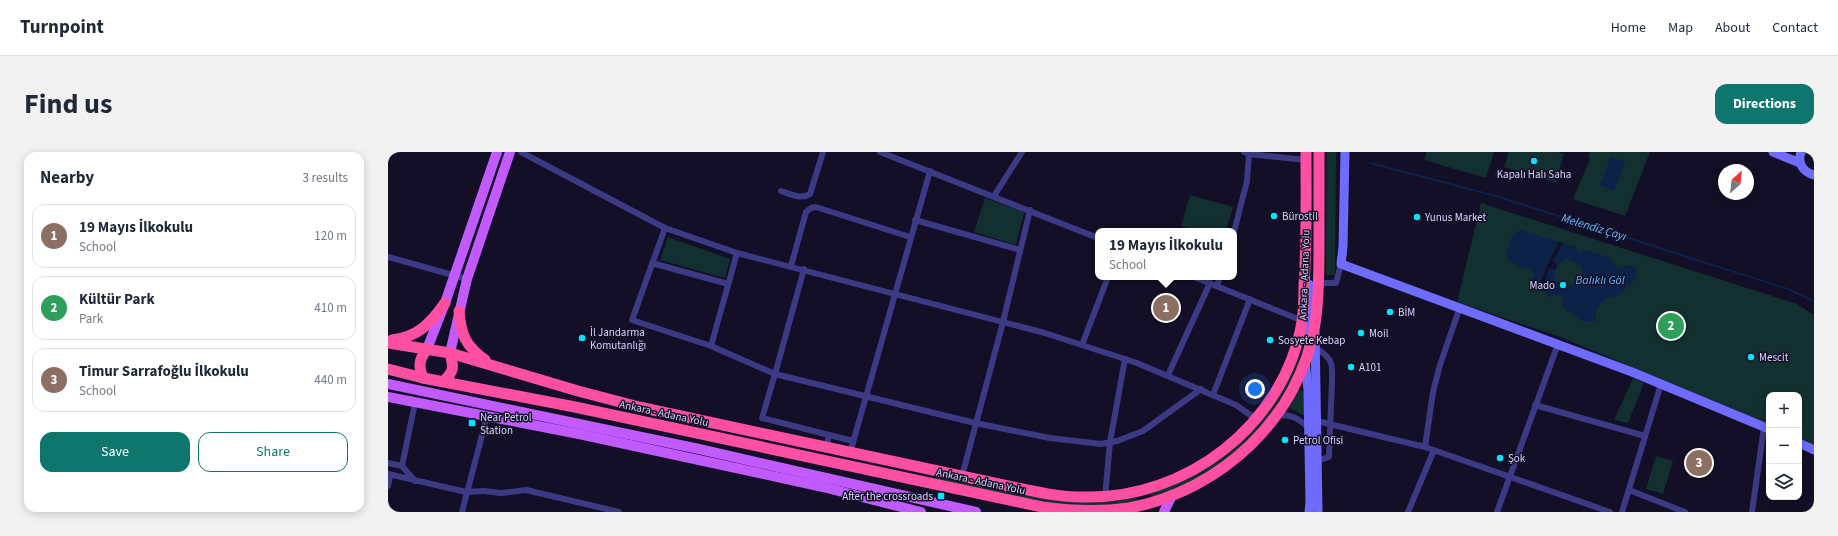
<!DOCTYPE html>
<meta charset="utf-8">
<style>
body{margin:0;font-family:"Source Sans 3",sans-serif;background:#f2f2f3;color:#1f2937}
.controls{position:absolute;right:12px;bottom:12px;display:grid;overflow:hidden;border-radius:8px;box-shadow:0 2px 10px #0003}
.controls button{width:36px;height:36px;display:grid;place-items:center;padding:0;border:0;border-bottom:1px solid #e0e1e3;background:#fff;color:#1f2937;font:20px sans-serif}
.compass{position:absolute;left:1330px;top:12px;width:36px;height:36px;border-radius:50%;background:#fff;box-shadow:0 2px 10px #0003;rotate:27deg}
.you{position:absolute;left:867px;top:237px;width:14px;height:14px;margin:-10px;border:3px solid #fff;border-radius:50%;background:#1a73e8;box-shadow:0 0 0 6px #1a73e833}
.badge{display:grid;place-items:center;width:26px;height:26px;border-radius:50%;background:#0f766e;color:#fff;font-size:13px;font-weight:700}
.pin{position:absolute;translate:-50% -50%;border:2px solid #fff;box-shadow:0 1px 4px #0006}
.popup{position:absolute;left:707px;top:76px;width:142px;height:52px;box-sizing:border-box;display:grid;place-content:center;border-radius:8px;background:#fff;filter:drop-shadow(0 1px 3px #0005);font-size:13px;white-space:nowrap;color:#747a83}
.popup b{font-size:15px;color:#1f2937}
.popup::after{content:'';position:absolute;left:50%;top:100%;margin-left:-8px;border:8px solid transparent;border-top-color:#fff}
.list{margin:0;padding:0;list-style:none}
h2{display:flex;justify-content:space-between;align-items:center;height:52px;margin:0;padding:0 16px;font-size:17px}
h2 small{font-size:13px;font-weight:400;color:#747a83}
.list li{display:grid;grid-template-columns:26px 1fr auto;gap:12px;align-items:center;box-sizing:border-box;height:64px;margin:0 8px 8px;padding:0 8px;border:1px solid #e0e1e3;border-radius:12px}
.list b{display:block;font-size:15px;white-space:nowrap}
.list p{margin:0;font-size:13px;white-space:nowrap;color:#747a83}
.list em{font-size:13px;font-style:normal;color:#747a83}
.actions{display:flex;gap:8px;padding:12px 16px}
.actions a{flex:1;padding:9px 0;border:1px solid #0f766e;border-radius:12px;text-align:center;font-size:14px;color:#0f766e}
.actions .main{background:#0f766e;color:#fff}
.icon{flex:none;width:22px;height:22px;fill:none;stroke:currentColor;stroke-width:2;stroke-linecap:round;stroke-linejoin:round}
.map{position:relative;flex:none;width:1426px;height:360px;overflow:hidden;border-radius:12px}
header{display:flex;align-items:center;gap:24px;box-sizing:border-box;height:56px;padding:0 20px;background:#fff;border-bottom:1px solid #e0e1e3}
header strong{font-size:19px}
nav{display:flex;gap:22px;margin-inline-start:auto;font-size:14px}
.intro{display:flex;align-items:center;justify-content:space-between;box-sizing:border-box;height:96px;padding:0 24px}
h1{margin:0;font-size:28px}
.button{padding:10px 18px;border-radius:12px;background:#0f766e;color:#fff;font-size:14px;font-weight:700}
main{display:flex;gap:24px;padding:0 24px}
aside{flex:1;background:#fff;border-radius:12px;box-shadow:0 2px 10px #0003}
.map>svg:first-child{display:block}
.green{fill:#12302f}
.water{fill:#0c2248;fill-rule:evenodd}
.pier{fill:#130f26}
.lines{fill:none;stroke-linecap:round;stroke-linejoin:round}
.stream{stroke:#0c2248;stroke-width:2}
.street{stroke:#3d3a85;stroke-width:6}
.secondary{stroke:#6f6bff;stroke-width:9}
.primary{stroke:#c25bff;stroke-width:10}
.highway{stroke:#ff4fa3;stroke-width:11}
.poi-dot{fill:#00e5ff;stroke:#130f26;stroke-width:1.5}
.labels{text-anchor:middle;stroke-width:3;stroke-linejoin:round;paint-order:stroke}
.poi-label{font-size:11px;fill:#d9d4ff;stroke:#130f26;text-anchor:start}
.street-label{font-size:11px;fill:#d9d4ff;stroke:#130f26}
.water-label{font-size:12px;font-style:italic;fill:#62b6ff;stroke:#130f26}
</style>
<header>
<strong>Turnpoint</strong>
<nav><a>Home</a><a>Map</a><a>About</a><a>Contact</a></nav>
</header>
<div class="intro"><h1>Find us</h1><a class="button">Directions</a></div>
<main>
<aside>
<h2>Nearby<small>3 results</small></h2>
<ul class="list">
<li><span class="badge" style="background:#8d6e63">1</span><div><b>19 Mayıs İlkokulu</b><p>School</p></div><em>120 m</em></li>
<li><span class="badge" style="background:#2e9e5b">2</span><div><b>Kültür Park</b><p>Park</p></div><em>410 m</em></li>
<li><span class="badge" style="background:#8d6e63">3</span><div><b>Timur Sarrafoğlu İlkokulu</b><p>School</p></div><em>440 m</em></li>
</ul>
<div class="actions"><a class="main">Save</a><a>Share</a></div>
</aside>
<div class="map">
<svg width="1426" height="360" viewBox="0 0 1426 360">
<rect width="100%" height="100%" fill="#130f26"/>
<!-- green -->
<g class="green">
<path d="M939,0H948L947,123H938Z"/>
<path d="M1039,0H1106L1098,26L1036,8Z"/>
<path d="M1121,0H1170L1176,2L1168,31L1116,15Z"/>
<path d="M1202,0H1262L1237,64L1185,47L1202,7L1200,6Z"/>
<path d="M802,43L845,55L838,79H811L793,74Z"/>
<path d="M597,46L636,60L628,93L586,80Z"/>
<path d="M1093,51L1409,152L1426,163V293L1411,286V243H1381V272L1172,185L1069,150Z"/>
<path d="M280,85L342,107L337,126L272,108Z"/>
<path d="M907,202L912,203L909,218L901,233L876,272L865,285L814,327L769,347L761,342L842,298Z"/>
<path d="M1245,226L1256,231L1240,271L1226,268Z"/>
<path d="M912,238L915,239L917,242V264L899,255L908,239Z"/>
<path d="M1268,304L1285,309L1275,342L1258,337Z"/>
<path d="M548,325L628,342L666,348L748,345L750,351L689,358L548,329Z"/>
</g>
<!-- water -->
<g class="water">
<path d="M1223,5L1237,10L1226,39L1212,33Z"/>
<path d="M1132,78L1188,95L1189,99L1193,101L1198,98L1223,106L1224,112L1232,117L1239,113L1246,114L1249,122L1248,126L1229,144C1214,145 1207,155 1208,169L1196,170L1174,155L1175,150L1173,144L1165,143L1162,145L1144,129C1148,117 1143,117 1133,115C1129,114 1123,109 1119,107L1120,103L1118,102L1125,82ZM1179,107L1192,113L1194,119L1188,132L1175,136L1173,135L1166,123L1172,110Z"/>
</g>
<!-- pier -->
<path class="pier" d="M1170,90L1175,91L1165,109L1169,114L1168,117L1161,116L1154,138L1150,135Z"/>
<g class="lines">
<!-- stream -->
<path class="stream" d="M982,11L1108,44L1400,137L1426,149"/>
<!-- street -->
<g class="street">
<path d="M133,0L277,76L349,101"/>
<path d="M492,0L710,86"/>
<path d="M856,0L861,2L918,8"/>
<path d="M393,39C402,42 413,48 422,42L435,0"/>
<path d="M606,44L634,0"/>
<path d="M527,68L632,98"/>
<path d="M277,76L244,168L323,194L387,222L587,271L662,286L713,292L729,289L755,279L813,237"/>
<path d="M846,80L859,29L861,2"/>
<path d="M0,105L79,127"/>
<path d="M264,111L340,132"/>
<path d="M403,114L418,60L423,56L428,55L522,85"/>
<path d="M416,117L387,222L374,266L441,283L438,296"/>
<path d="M806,125L915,169"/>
<path d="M930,131H948L953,112"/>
<path d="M829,134L832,125"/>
<path d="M694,193L720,125"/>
<path d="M323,194L349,101L657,181L749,211L848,253L868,267"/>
<path d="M928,196C943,206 945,210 944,227"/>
<path d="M780,223L822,131"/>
<path d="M825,243L862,147"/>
<path d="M1147,253L1257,284"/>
<path d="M889,263C904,262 912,267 921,277"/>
<path d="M929,269L1037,295L1222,360"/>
<path d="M441,283L465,289"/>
<path d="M1037,295L1045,240L1052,213L1072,155"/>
<path d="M462,301L542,19"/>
<path d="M929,309L941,305L944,230"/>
<path d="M0,311L14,314L27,329"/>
<path d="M14,314L27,251"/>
<path d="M0,322L78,340L96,339L113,341L138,338L231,360"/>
<path d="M574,324L615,170L642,58"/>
<path d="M0,334L2,324"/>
<path d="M1241,338L1297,360"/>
<path d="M717,345L722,290L737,207"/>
<path d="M74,360L99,264"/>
<path d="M1020,360L1046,298"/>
<path d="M1109,360L1170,192"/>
<path d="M1234,360L1273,232"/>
<path d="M1364,360L1376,275"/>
</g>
<!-- secondary -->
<g class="secondary">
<path d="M957,0L955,95L953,112L1244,220L1381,277"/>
<path d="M1385,0L1412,11"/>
<path d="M1413,0C1409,11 1415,20 1426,23"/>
<path d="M927,179L930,360"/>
<path d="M918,189L922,156L921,132"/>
<path d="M917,208L920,238L922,351L921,360"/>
<path d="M1411,291L1426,298"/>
</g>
<!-- primary -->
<g class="primary">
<path d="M39,197L57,151L109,0"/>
<path d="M62,201L79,127L122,0"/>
<path d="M0,232L311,297L588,360"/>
<path d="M0,245L191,282L435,335L533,360"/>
<path d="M776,360L784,343"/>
</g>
<!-- highway -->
<g class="highway">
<path d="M71,159C73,183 77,193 97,208"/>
<path d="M4,188C30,185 43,171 57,151"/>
<path d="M0,191L62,201L190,239L251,255L620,334C644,339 669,345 695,345C798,348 896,273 914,170C916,158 916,145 916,133C919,89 918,44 918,0"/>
<path d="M0,217L35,226L187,255L654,355C683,359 713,360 741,356C833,339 912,265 927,172C931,147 931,122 931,97C931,64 931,32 931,0"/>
<path d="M35,226C30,213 31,208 39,197"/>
<path d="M56,229C66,219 66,216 62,201"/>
</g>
</g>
<!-- markers -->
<g class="poi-dot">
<circle cx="1146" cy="9" r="4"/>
<circle cx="886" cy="64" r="4"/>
<circle cx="1029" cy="65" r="4"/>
<circle cx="1175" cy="133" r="4"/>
<circle cx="1002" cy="160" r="4"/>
<circle cx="973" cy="181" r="4"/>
<circle cx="194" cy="186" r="4"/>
<circle cx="882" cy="188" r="4"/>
<circle cx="1363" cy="205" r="4"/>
<circle cx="963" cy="215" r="4"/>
<rect x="80" y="267" width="8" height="8" rx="2"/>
<circle cx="897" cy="288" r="4"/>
<circle cx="1112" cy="306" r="4"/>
<rect x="549" y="340" width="8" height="8" rx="2"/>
</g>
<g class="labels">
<!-- poi labels -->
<g class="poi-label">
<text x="1146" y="26" text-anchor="middle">Kapalı Halı Saha</text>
<text x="894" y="68">Bürostil</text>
<text x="1037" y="69">Yunus Market</text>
<text x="1167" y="137" text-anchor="end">Mado</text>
<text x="1010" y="164">BİM</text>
<text x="202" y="184">İl Jandarma<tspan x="202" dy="13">Komutanlığı</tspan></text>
<text x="981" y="185">Moil</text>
<text x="890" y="192">Sosyete Kebap</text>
<text x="1371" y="209">Mescit</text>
<text x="971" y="219">A101</text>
<text x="92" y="269">Near Petrol<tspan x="92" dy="13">Station</tspan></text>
<text x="905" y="292">Petrol Ofisi</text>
<text x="1120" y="310">Şok</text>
<text x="545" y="348" text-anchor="end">After the crossroads</text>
</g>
<!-- street labels -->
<g class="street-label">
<text transform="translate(916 123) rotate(-88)" y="4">Ankara - Adana Yolu</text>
<text transform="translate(276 261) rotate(12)" y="4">Ankara - Adana Yolu</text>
<text transform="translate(593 329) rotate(12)" y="4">Ankara - Adana Yolu</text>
</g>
<!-- water labels -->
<g class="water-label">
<text transform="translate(1206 75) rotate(17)" y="4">Melendiz Çayı</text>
<text x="1212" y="132">Balıklı Göl</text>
</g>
</g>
</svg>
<div class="controls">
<button>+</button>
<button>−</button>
<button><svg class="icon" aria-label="layers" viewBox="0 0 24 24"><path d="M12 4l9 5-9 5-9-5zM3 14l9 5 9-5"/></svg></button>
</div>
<svg class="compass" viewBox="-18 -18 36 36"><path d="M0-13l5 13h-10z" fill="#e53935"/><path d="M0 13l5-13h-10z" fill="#747a83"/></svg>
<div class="you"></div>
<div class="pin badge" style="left:778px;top:156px;background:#8d6e63">1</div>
<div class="popup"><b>19 Mayıs İlkokulu</b>School</div>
<div class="pin badge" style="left:1283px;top:174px;background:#2e9e5b">2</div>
<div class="pin badge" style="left:1311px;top:311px;background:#8d6e63">3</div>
</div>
</main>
